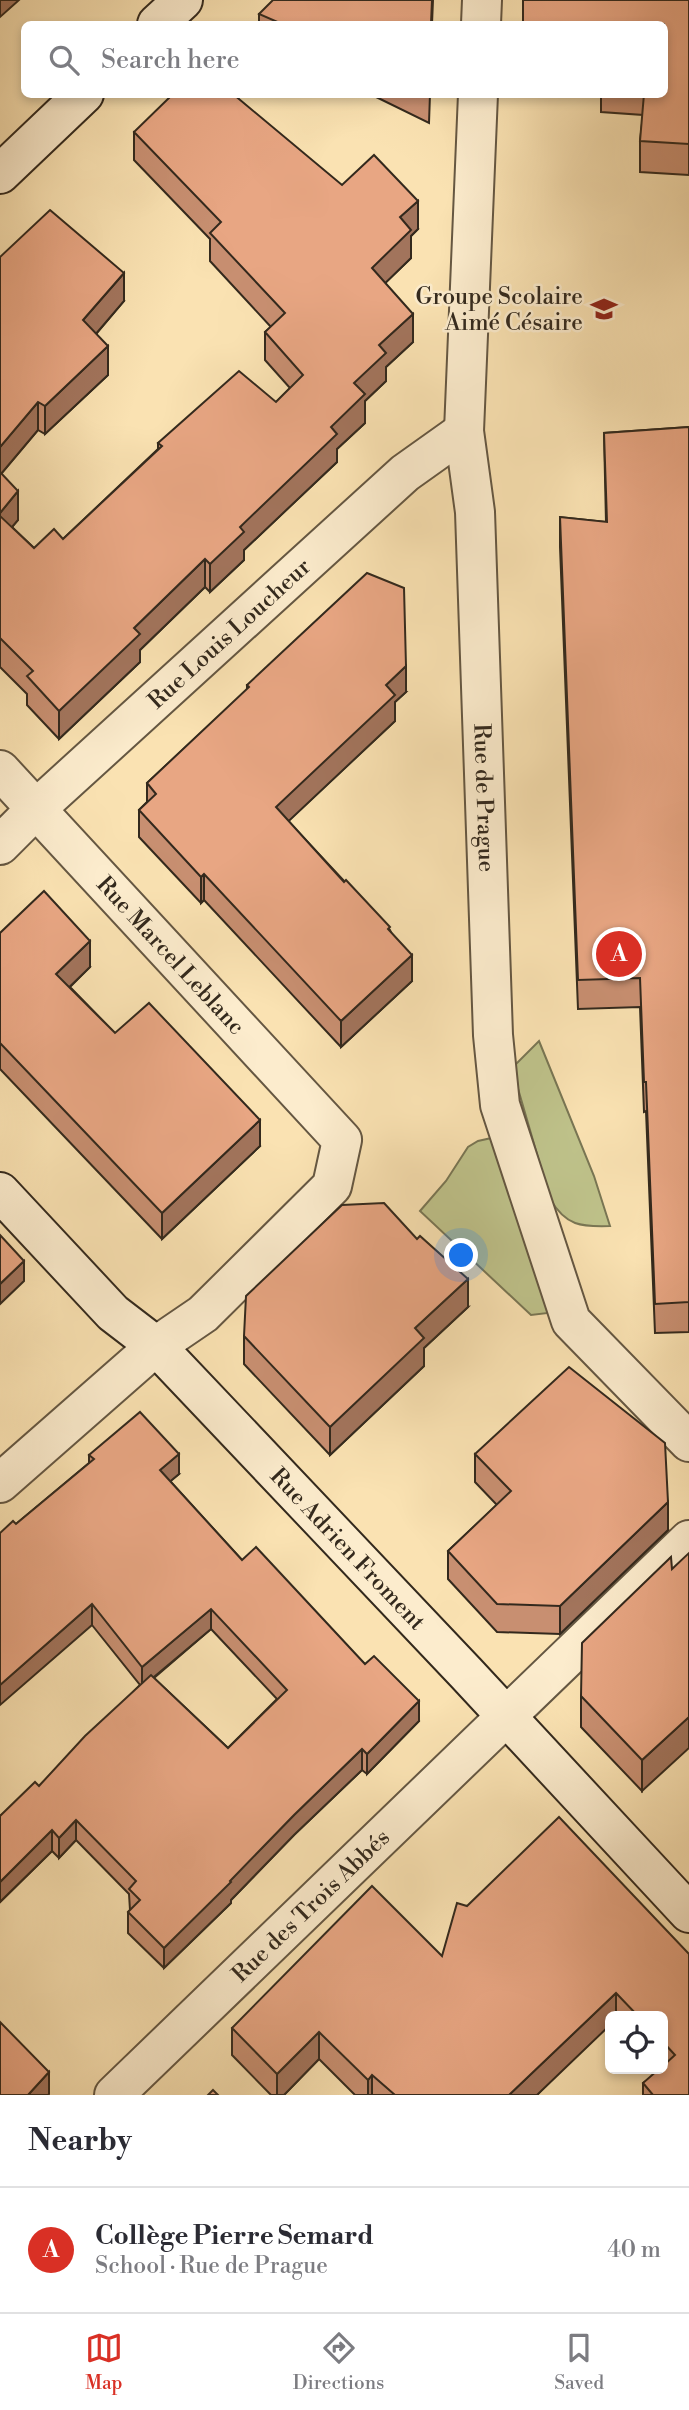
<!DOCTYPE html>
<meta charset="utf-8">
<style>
body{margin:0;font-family:"Libre Bodoni",serif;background:#f2f2f3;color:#2b2b33}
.controls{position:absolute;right:21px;bottom:21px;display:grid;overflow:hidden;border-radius:10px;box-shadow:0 4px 10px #0003}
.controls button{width:63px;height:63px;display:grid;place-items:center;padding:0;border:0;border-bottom:2px solid #e1e1e2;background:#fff;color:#2b2b33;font:35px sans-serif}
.you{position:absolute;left:462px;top:1256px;width:24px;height:24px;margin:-18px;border:5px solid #fff;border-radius:50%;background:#1a73e8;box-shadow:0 0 0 10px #1a73e833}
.badge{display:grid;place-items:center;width:46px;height:46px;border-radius:50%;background:#d93025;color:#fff;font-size:23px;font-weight:700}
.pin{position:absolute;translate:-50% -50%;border:4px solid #fff;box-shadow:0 2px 7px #0006}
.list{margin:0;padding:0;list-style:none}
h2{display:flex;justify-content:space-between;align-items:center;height:91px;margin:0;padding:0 28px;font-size:30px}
h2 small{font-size:23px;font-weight:400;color:#7c7c81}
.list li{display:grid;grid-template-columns:46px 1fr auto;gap:21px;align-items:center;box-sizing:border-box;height:126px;padding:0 28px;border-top:2px solid #e1e1e2}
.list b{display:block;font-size:26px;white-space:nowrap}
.list p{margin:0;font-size:23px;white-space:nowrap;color:#7c7c81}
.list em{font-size:23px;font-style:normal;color:#7c7c81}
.icon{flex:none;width:38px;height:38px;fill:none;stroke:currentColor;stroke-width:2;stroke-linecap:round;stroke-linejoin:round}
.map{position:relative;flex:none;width:689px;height:2095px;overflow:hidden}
.search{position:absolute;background:#fff;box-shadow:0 4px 10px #0003;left:21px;right:21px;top:21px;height:77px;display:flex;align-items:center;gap:18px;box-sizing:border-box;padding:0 24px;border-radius:10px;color:#7c7c81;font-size:26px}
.sheet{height:217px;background:#fff}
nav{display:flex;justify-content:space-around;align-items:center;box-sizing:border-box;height:98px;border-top:2px solid #e1e1e2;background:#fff;font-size:19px;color:#7c7c81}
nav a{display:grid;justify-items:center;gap:4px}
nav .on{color:#d93025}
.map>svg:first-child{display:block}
.green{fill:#bfc38b;stroke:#797654;stroke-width:2}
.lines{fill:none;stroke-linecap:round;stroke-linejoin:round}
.street-casing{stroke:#655742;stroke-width:42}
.secondary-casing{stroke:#33291d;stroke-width:42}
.street{stroke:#fceccd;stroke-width:38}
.secondary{stroke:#fceccd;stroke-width:38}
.wall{fill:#c88f71;stroke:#33291d;stroke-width:2;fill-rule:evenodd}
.shaded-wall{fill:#a2745c;stroke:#33291d;stroke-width:2}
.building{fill:#e8a683;stroke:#33291d;stroke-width:2}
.labels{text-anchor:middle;stroke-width:5;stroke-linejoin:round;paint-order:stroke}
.poi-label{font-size:23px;fill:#33291d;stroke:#fceccd;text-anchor:end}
.street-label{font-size:23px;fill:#33291d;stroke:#fceccd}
</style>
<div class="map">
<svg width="689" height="2095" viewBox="0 0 689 2095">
<rect width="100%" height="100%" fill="#fae2b2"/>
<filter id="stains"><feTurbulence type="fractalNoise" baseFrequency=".00286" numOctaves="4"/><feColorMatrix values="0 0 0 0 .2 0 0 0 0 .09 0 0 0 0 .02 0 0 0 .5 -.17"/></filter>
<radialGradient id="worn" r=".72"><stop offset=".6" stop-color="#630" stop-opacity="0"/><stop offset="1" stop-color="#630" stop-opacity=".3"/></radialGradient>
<!-- green -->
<g class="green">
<path d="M539,1041L594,1176L610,1226C581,1227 566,1226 550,1199L512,1068Z"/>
<path d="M496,1137L548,1313L531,1315L420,1211L446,1181L468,1147L478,1141Z"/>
</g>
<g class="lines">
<!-- street casing -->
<g class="street-casing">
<g id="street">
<path d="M481,24L482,0"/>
<path id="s1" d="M478,94L464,431L475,512L493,1035L500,1105L571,1321L689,1442"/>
<path id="s2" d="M0,770L342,1140L332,1186L203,1314L156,1346L0,1483"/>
<path id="s3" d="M0,845L36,809L405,473L464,431"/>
<path id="s4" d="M114,2095L689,1540"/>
</g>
</g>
<!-- secondary casing -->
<g class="secondary-casing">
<g id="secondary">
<path d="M157,24L183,0"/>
<path d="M0,174L84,94"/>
<path id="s5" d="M0,1192L113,1313L156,1346L466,1673L689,1913"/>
</g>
</g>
<!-- street -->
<use href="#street" class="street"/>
<!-- secondary -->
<use href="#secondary" class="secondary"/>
</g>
<!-- wall -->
<g class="wall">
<path d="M433,0L432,24H259V14Z"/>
<path d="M689,0V175L640,172V141L643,115L601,112V94H664Z"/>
<path d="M370,94H430L429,123Z"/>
<path d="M134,132L342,185L418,229L411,236V258L385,283L413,342L386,367V381L365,401V423L337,449V462L244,550V560L210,592L205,587L140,650V662L59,739L27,705V694L0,667V257L124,301L96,334L108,375L45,434L38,430L1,474L18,520L12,527L34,548L63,539L158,449V443L276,402L290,388L265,360V332L271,327L210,261V239L134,160Z"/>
<path d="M689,427V1332L655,1333L646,1111L644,1112L640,1007L578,1009L560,547V517L606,522L604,433Z"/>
<path d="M247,685L406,692L395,702V721L288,821L390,930L412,981L341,1047L204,900L201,903L139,837V810L147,802V783L247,690Z"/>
<path d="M0,933L90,967L70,987L115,1033L260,1146L162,1239L0,1069Z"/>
<path d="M468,1307L424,1348V1366L330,1455L244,1364V1336Z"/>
<path d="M475,1454L668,1530L560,1634L497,1632L448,1579V1551L497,1505L475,1482Z"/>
<path d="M89,1455L179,1474L170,1481L242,1560L365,1664L419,1721L367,1774L362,1770L294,1835L231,1900V1903L164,1968L128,1933V1912L130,1910L129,1894L76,1840L59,1858L52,1851L0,1902V1816L39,1786L140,1685L92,1625L16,1524L89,1463ZM211,1629L277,1699L228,1748L154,1678Z"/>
<path d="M671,1557L642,1791L581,1727V1696Z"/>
<path d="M467,1906L689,1954V2095H643V2083L663,2069V2016H610L537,2095H355L319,2059L284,2095H271L232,2055V2028L442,1956Z"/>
</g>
<!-- shaded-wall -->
<g class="shaded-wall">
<path d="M0,0H19L0,17Z"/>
<path d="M418,201V229L411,236V258L372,296V268L400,217Z"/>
<path d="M124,273V301L83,349V320Z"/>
<path d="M413,314V342L386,367V381L365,401V423L337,449V462L244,550V560L210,592V564L240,527L331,427L354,383L379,345Z"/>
<path d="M108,346V375L45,434V406Z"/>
<path d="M38,402V430L0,475V447Z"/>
<path d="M18,491V520L0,541V513Z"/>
<path d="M205,559V587L140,650V662L59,739V711L134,628Z"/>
<path d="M406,666V692L395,702V721L276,833V807L386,685Z"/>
<path d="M204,874V900L201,903V877Z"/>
<path d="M90,941V967L56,1000V974Z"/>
<path d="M412,955V981L341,1047V1021Z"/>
<path d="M260,1120V1146L162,1239V1213Z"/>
<path d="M24,1261V1281L0,1304V1284Z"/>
<path d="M468,1279V1307L424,1348V1366L330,1455V1427L415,1328Z"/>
<path d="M179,1454V1474L160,1490V1470Z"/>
<path d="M668,1502V1530L560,1634V1606Z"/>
<path d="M92,1604V1625L0,1705V1685Z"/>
<path d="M211,1609V1629L142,1687V1667Z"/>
<path d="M419,1701V1721L367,1774V1754Z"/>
<path d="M689,1717V1748L642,1791V1760Z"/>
<path d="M362,1749V1770L294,1835L231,1900V1903L164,1968V1948L294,1815Z"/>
<path d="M76,1820V1840L59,1858V1838Z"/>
<path d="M52,1830V1851L0,1902V1882Z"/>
<path d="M616,1993V2016H610V2025L537,2095H509Z"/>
<path d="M319,2032V2059L284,2095H277V2074Z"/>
<path d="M49,2072V2094L48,2095H28Z"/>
<path d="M372,2075V2095H368V2080Z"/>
</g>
<!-- building -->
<g class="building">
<path d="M273,0H432L431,24H282L259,14Z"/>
<path d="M523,0H689V144L640,141L644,94H664V24H523Z"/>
<path d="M173,94H233L342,185L374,155L418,201L400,217L411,230L372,268L413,314L379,345L386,353L354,383L365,394L331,427L337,434L240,527L244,532L210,564L205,559L134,628L140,634L59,711L27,676L33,671L0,638V516L34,548L54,529L63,539L162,446L158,443L239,371L276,402L303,375L265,332L285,313L210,233L221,222L134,132Z"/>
<path d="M50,210L124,273L83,320L108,346L45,406L38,402L0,447V257Z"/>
<path d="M689,427V1302L655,1304L646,1082H644L640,978L578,980L560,517L607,522L604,433Z"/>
<path d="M0,472L18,491L0,513Z"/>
<path d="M367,573L404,588L406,666L386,685L395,695L276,807L344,882L346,880L390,927L388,929L412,955L341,1021L204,874L201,877L139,810L156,794L147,783L249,687L247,685Z"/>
<path d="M44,891L90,941L56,974L115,1033L149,1003L260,1120L162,1213L0,1043V933Z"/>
<path d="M384,1203L417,1239L420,1236L468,1279L415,1328L424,1338L330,1427L244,1336L246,1296L342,1205Z"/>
<path d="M0,1235L24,1261L0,1284Z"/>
<path d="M569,1367L665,1443L668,1502L560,1606L497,1604L448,1551L511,1491L475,1454Z"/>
<path d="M140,1412L179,1454L160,1470L242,1560L256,1547L365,1664L374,1656L419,1701L367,1754L362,1749L294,1815L230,1881L231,1882L164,1948L128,1912L140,1900L129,1889L136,1881L76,1820L59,1838L52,1830L0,1882V1816L35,1782L39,1786L85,1736L151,1675L228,1748L287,1690L211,1609L142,1667L92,1604L0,1685V1533L13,1521L16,1524L94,1459L89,1455Z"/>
<path d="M689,1553V1717L642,1760L581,1696L582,1643L671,1557L672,1569Z"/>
<path d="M559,1817L689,1954V2095H653L643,2083L659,2069H663V2066L675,2055L663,2042V2016H638L616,1993L509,2095H395L372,2075L368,2080L319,2032L277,2074L232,2028L372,1886L442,1956L457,1903L467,1906Z"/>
<path d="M0,2022L49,2072L28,2095H0Z"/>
<path d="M213,2090L218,2095H208Z"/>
</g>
<!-- icons -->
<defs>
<g id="school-bare" transform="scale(2.1)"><path d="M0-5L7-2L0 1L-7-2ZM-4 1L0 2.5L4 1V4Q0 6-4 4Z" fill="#8f2418" stroke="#fceccd" stroke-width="2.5" paint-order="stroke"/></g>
</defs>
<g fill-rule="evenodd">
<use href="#school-bare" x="604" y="309"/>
</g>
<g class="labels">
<!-- poi labels -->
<g class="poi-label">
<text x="583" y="304">Groupe Scolaire<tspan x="583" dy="26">Aimé Césaire</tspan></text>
</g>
<!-- street labels -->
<g class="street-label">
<text dy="8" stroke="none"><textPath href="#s3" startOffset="312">Rue Louis Loucheur</textPath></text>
<text dy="8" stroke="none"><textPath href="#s1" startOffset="705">Rue de Prague</textPath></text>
<text dy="8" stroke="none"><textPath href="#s2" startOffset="252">Rue Marcel Leblanc</textPath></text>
<text dy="8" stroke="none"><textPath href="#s5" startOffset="499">Rue Adrien Froment</textPath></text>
<text dy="8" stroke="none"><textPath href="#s4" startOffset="273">Rue des Trois Abbés</textPath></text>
</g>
</g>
<rect width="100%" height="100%" filter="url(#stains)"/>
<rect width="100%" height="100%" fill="url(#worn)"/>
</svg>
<div class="controls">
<button><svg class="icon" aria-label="locate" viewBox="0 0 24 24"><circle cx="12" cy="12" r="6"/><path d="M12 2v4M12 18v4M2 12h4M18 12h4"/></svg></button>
</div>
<div class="you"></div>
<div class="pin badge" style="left:619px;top:954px">A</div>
<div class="search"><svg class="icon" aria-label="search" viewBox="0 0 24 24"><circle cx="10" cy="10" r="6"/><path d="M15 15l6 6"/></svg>Search here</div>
</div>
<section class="sheet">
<h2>Nearby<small></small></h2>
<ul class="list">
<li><span class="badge">A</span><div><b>Collège Pierre Semard</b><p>School · Rue de Prague</p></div><em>40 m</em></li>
</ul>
</section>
<nav>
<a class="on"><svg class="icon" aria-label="map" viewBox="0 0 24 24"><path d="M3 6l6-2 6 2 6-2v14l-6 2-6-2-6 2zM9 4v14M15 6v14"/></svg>Map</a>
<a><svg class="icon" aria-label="directions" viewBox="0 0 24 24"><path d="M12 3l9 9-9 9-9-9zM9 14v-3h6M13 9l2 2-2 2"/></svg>Directions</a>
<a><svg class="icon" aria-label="saved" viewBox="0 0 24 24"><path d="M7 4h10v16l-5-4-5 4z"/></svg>Saved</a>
</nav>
